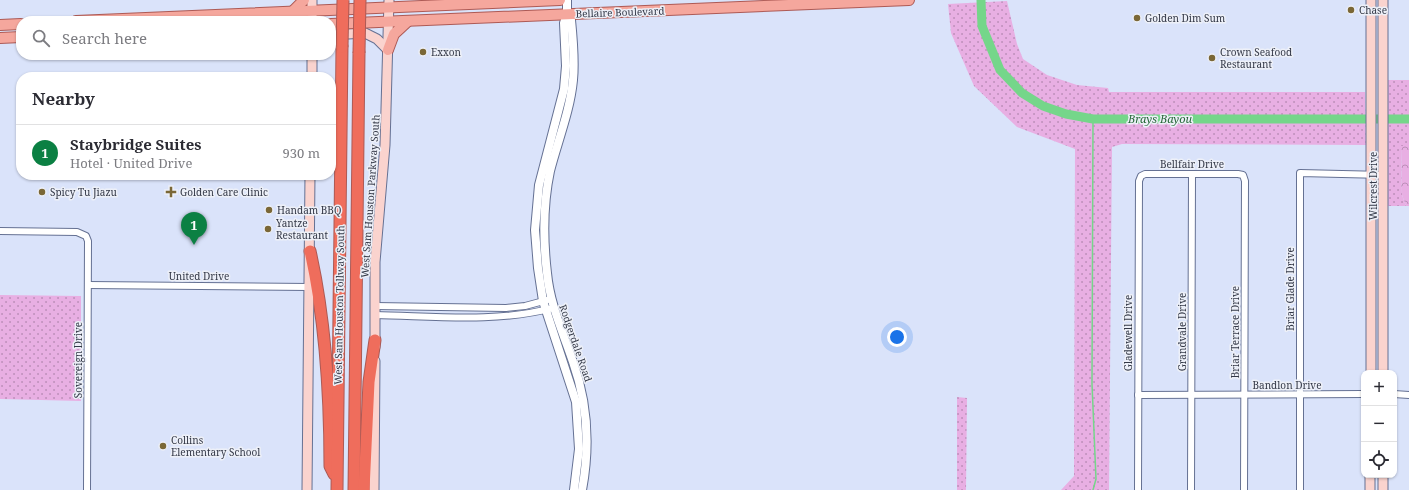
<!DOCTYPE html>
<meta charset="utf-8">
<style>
body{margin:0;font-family:"Noto Serif",serif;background:#f7f7f7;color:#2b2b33}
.controls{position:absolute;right:12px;bottom:12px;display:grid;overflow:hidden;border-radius:8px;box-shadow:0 1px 3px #0004}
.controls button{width:36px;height:36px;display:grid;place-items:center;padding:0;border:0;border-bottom:1px solid #e1e1e2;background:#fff;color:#2b2b33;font:20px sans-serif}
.you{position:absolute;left:897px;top:337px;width:14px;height:14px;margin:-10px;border:3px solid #fff;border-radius:50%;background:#1a73e8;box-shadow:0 0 0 6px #1a73e833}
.badge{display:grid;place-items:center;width:26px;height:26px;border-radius:50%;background:#0b8043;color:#fff;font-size:13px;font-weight:700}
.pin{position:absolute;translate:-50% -33px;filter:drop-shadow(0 1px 2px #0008)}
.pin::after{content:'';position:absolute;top:21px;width:14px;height:12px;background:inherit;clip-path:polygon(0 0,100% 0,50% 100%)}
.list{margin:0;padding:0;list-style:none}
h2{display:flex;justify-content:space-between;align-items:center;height:52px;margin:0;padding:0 16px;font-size:17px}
h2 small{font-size:13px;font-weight:400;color:#7c7c81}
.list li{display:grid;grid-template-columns:26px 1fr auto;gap:12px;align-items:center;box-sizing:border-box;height:56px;padding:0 16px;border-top:1px solid #e1e1e2}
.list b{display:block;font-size:15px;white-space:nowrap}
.list p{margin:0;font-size:13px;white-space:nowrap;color:#7c7c81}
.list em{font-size:13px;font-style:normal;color:#7c7c81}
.icon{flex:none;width:22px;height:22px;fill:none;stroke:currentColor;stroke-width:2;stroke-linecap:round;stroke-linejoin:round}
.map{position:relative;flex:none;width:1409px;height:490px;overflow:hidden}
.search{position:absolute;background:#fff;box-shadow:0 1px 3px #0004;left:16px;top:16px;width:320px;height:44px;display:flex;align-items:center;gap:10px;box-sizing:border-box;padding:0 14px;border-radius:16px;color:#7c7c81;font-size:15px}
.panel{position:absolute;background:#fff;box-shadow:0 1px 3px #0004;left:16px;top:72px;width:320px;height:108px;border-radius:16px}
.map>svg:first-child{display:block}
.green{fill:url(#green-dots)}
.forest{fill:url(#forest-crowns)}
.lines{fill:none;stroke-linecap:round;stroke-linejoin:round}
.stream{stroke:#75d68a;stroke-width:1.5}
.river{stroke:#75d68a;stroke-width:9}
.minor-casing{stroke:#657193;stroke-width:8}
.tertiary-casing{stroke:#657193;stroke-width:10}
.secondary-casing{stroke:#657193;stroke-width:11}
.primary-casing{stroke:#ad5a55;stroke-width:12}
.motorway-casing{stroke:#ad5a55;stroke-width:13}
.minor{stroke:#fff;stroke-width:6}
.tertiary{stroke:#fff;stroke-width:8}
.secondary{stroke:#fad3ce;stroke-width:9}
.primary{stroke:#f5a79d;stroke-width:10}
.motorway{stroke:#ef6d5c;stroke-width:11}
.motorway-bridge-casing{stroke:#ad5a55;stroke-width:13;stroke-linecap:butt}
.motorway-bridge{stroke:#ef6d5c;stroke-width:11}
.poi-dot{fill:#7a6736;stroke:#edf0f8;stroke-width:1.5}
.labels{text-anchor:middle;stroke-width:3;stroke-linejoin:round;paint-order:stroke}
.poi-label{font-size:10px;fill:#333847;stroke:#edf0f8;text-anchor:start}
.street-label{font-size:10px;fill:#333847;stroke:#edf0f8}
.water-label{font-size:11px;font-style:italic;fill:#246737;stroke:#edf0f8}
</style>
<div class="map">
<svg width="1409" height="490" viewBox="0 0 1409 490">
<defs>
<pattern id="green-dots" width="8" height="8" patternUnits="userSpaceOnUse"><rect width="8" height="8" fill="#e8afe3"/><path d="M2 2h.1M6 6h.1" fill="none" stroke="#bd8fba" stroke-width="1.8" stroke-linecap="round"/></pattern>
<pattern id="forest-crowns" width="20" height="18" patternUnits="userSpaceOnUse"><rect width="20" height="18" fill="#e8afe3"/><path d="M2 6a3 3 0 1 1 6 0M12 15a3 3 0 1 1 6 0" fill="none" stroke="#bd8fba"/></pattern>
</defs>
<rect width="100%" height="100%" fill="#dae3fa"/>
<!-- green -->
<g class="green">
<path d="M1007,1L1017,44L1023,59L1047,75L1077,85L1108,88L1109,92H1365L1366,145L1122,144L1112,147L1109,490H1061L1074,476L1075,149L1017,127L974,86L951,33L948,4Z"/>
<path d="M1387,80H1409V146L1401,147L1402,195L1406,206H1388Z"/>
<path d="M0,295L81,296V401L0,399Z"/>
<path d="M957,397L967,398L966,490H957Z"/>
</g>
<!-- forest -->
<path class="forest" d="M1401,146H1409V206H1406L1402,195Z"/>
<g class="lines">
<!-- stream -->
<path class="stream" d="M1093,119L1092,384L1096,479L1093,490"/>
<!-- river -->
<path class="river" d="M981,0L982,26L1000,70L1022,93L1043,106L1066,114L1093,119H1409"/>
<!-- minor casing -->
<g class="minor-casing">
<g id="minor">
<path d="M0,231L77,232L86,236L88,241L87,490"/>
<path d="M88,285L309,287"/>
<path d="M375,306L506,308L525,306L551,299"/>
<path d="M375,315C434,316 496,323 553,308"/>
<path d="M1394,394L1409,395"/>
<path d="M1138,395L1364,394"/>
<path d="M1138,490L1139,181L1141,176L1145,174H1238L1243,175L1245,181L1244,490"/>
<path d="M1191,490L1192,174"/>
<path d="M1300,490V173L1384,175"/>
</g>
</g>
<!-- tertiary casing -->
<g class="tertiary-casing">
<g id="tertiary">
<path d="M567,0V14L564,23L566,66L564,89L539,185L535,230L538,268L543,301L576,402L579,449L574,490"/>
<path d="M567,14L571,20C573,40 575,60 573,80C570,111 558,140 550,171C543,204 543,239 547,273C550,305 563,332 573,362C588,404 590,447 582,490"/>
</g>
</g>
<!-- secondary casing -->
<g class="secondary-casing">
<g id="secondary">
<path d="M1383,0V373"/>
<path d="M312,21V0"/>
<path d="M331,35L365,33L377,39L388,50"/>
<path d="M312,77V55"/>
<path d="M375,347V262L385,145L389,0"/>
<path d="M1371,373V0"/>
<path d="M307,490L310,175"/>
<path d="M374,490L375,361"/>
<path d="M1370,490V475"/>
<path d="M1383,490V475"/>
</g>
</g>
<!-- primary casing -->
<g class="primary-casing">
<g id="primary">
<path d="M293,11L304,0"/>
<path d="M76,21L560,0"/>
<path d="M331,24L909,0"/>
<path d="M0,25L21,24"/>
<path d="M0,38L21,37"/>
<path d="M388,50L394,34L408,21"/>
</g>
</g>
<!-- motorway casing -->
<g class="motorway-casing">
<g id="motorway">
<path d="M310,251C326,322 330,394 330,466L334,474"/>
<path d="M337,490L342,47"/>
<path d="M354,490L359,53"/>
<path d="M364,490L369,382L375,340"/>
</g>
</g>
<!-- minor -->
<use href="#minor" class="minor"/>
<!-- tertiary -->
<use href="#tertiary" class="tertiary"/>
<!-- secondary -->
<use href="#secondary" class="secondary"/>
<!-- primary -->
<use href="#primary" class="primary"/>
<!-- motorway -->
<use href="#motorway" class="motorway"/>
<!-- motorway-bridge casing -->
<g class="motorway-bridge-casing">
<g id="motorway-bridge">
<path d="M342,47L343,0"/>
<path d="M359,53L360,0"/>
</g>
</g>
<!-- motorway-bridge -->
<use href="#motorway-bridge" class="motorway-bridge"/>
</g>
<!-- markers -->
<g class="poi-dot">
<circle cx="1351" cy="10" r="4"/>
<circle cx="1137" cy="18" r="4"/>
<circle cx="423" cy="52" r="4"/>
<circle cx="1212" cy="58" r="4"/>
<circle cx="42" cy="192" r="4"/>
<path d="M169 186h4v4h4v4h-4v4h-4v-4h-4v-4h4z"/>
<circle cx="269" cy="210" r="4"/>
<circle cx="268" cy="229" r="4"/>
<circle cx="163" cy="446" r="4"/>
</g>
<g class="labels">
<!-- poi labels -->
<g class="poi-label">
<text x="1359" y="14">Chase</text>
<text x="1145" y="22">Golden Dim Sum</text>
<text x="431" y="56">Exxon</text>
<text x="1220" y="56">Crown Seafood<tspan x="1220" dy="12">Restaurant</tspan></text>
<text x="50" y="196">Spicy Tu Jiazu</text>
<text x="180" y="196">Golden Care Clinic</text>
<text x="277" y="214">Handam BBQ</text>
<text x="276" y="227">Yantze<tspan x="276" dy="12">Restaurant</tspan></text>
<text x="171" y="444">Collins<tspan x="171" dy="12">Elementary School</tspan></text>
</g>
<!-- street labels -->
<g class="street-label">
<text transform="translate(620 12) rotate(-2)" y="4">Bellaire Boulevard</text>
<text x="1192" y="168">Bellfair Drive</text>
<text transform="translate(1373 186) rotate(-90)" y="4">Wilcrest Drive</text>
<text transform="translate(370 196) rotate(-86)" y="4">West Sam Houston Parkway South</text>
<text x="199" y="280">United Drive</text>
<text transform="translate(1290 289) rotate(-90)" y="4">Briar Glade Drive</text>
<text transform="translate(339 305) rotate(-89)" y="4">West Sam Houston Tollway South</text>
<text transform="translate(1182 332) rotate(-90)" y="4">Grandvale Drive</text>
<text transform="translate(1235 332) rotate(-90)" y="4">Briar Terrace Drive</text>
<text transform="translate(1128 333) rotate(-90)" y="4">Gladewell Drive</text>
<text transform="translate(576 343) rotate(71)" y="4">Rodgerdale Road</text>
<text transform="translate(78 360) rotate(-90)" y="4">Sovereign Drive</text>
<text x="1287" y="389">Bandlon Drive</text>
</g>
<!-- water labels -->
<g class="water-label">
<text x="1160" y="123">Brays Bayou</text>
</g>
</g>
</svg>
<div class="controls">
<button>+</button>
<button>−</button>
<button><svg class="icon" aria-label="locate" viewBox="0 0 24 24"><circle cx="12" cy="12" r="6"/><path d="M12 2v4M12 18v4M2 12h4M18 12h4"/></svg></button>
</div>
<div class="you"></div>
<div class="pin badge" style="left:194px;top:245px">1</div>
<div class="search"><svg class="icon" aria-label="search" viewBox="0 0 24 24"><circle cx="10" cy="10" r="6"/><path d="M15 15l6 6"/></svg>Search here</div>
<section class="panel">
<h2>Nearby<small></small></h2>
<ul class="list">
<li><span class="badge">1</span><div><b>Staybridge Suites</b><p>Hotel · United Drive</p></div><em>930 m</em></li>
</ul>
</section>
</div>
